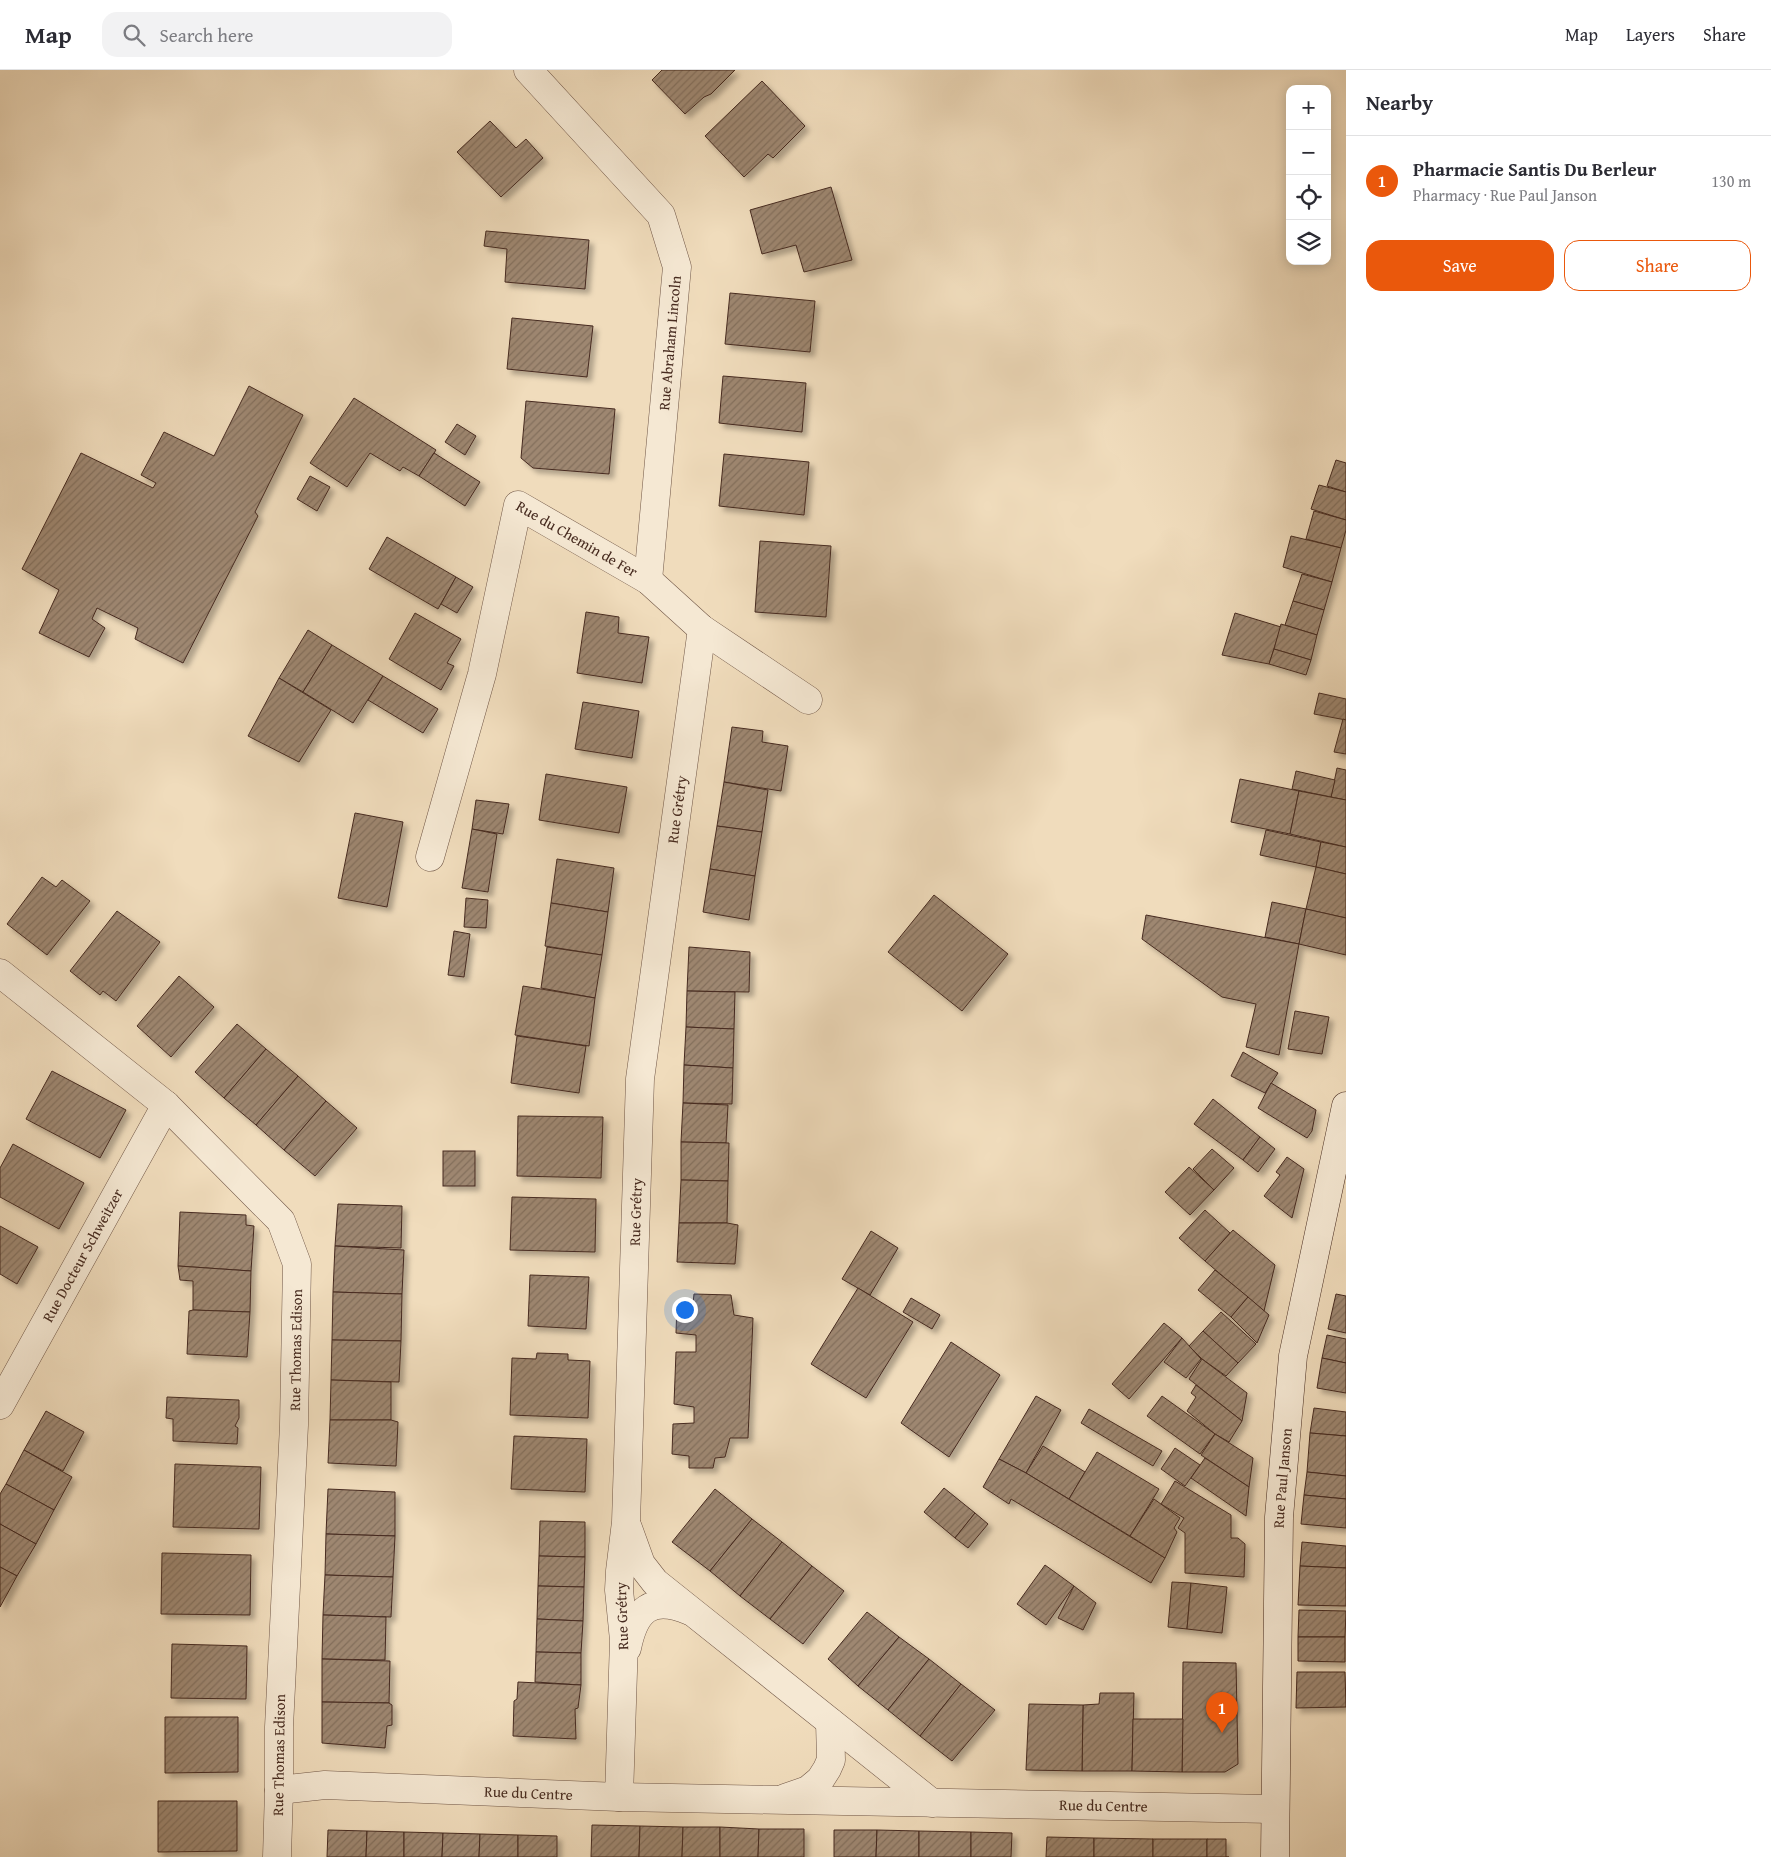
<!DOCTYPE html>
<meta charset="utf-8">
<style>
body{margin:0;font-family:"Gentium Book Plus",serif;background:#f2f2f3;color:#2b2b33}
.controls{position:absolute;right:15px;top:15px;display:grid;overflow:hidden;border-radius:10px;box-shadow:0 2px 12px #0003}
.controls button{width:45px;height:45px;display:grid;place-items:center;padding:0;border:0;border-bottom:1px solid #e1e1e2;background:#fff;color:#2b2b33;font:25px sans-serif}
.you{position:absolute;left:684px;top:1239px;width:18px;height:18px;margin:-12px;border:4px solid #fff;border-radius:50%;background:#1a73e8;box-shadow:0 0 0 8px #1a73e833}
.badge{display:grid;place-items:center;width:32px;height:32px;border-radius:50%;background:#ea580c;color:#fff;font-size:16px;font-weight:700}
.pin{position:absolute;translate:-50% -41px;filter:drop-shadow(0 1px 2px #0008)}
.pin::after{content:'';position:absolute;top:26px;width:18px;height:15px;background:inherit;clip-path:polygon(0 0,100% 0,50% 100%)}
.list{margin:0;padding:0;list-style:none}
h2{display:flex;justify-content:space-between;align-items:center;height:65px;margin:0;padding:0 20px;font-size:21px}
h2 small{font-size:16px;font-weight:400;color:#7c7c81}
.list li{display:grid;grid-template-columns:32px 1fr auto;gap:15px;align-items:center;box-sizing:border-box;height:90px;padding:0 20px;border-top:1px solid #e1e1e2}
.list b{display:block;font-size:19px;white-space:nowrap}
.list p{margin:0;font-size:16px;white-space:nowrap;color:#7c7c81}
.list em{font-size:16px;font-style:normal;color:#7c7c81}
.actions{display:flex;gap:10px;padding:15px 20px}
.actions a{flex:1;padding:11px 0;border:1px solid #ea580c;border-radius:15px;text-align:center;font-size:18px;color:#ea580c}
.actions .main{background:#ea580c;color:#fff}
.icon{flex:none;width:28px;height:28px;fill:none;stroke:currentColor;stroke-width:2;stroke-linecap:round;stroke-linejoin:round}
.map{position:relative;flex:none;width:1346px;height:1787px;overflow:hidden}
header{display:flex;align-items:center;gap:30px;box-sizing:border-box;height:70px;padding:0 25px;background:#fff;border-bottom:1px solid #e1e1e2}
header strong{font-size:24px}
nav{display:flex;gap:28px;margin-inline-start:auto;font-size:18px}
.search{width:350px;height:45px;background:#f2f2f3;display:flex;align-items:center;gap:12px;box-sizing:border-box;padding:0 18px;border-radius:15px;color:#7c7c81;font-size:19px}
main{display:flex}
aside{flex:1;background:#fff}
.map>svg:first-child{display:block}
.building{fill:url(#building-hatch);stroke:#462a1f;filter:url(#shadow)}
.lines{fill:none;stroke-linecap:round;stroke-linejoin:round}
.street-casing{stroke:#705646;stroke-width:29}
.secondary-casing{stroke:#462a1f;stroke-width:29}
.street{stroke:#f5e8d3;stroke-width:28}
.secondary{stroke:#f5e8d3;stroke-width:28}
.labels{text-anchor:middle;stroke-width:5;stroke-linejoin:round;paint-order:stroke}
.street-label{font-size:15px;fill:#462a1f;stroke:#f5e8d3}
</style>
<header>
<strong>Map</strong>
<div class="search"><svg class="icon" aria-label="search" viewBox="0 0 24 24"><circle cx="10" cy="10" r="6"/><path d="M15 15l6 6"/></svg>Search here</div>
<nav><a>Map</a><a>Layers</a><a>Share</a></nav>
</header>
<main>
<div class="map">
<svg width="1346" height="1787" viewBox="0 0 1346 1787">
<defs>
<pattern id="building-hatch" width="6" height="6" patternUnits="userSpaceOnUse" patternTransform="scale(1.25)"><rect width="6" height="6" fill="#9e8771"/><path d="M-1 1l2-2M0 6l6-6M5 7l2-2" fill="none" stroke="#836f5c"/></pattern>
<filter id="shadow"><feDropShadow dx="4.5" dy="4.5" stdDeviation="2.5" flood-color="#0004"/></filter>
</defs>
<rect width="100%" height="100%" fill="#f0dcbc"/>
<filter id="stains"><feTurbulence type="fractalNoise" baseFrequency=".004" numOctaves="4"/><feColorMatrix values="0 0 0 0 .2 0 0 0 0 .09 0 0 0 0 .02 0 0 0 .5 -.17"/></filter>
<radialGradient id="worn" r=".72"><stop offset=".6" stop-color="#630" stop-opacity="0"/><stop offset="1" stop-color="#630" stop-opacity=".3"/></radialGradient>
<!-- building -->
<g class="building">
<path d="M662,0H735L711,24L704,27L685,44L652,10Z"/>
<path d="M762,11L805,56L773,88L768,84L744,107L705,66Z"/>
<path d="M490,51L516,78L526,69L543,88L501,127L457,82Z"/>
<path d="M831,117L852,190L804,202L796,175L762,184L750,140Z"/>
<path d="M486,161L589,170L585,219L505,212L507,179L484,176Z"/>
<path d="M730,223L815,231L810,282L725,274Z"/>
<path d="M512,248L593,256L587,307L507,299Z"/>
<path d="M723,306L806,313L802,362L719,353Z"/>
<path d="M249,316L303,345L255,442L258,446L183,593L135,569L138,558L97,538L92,549L105,558L89,587L39,563L59,520L22,499L81,383L153,418L156,413L141,405L164,362L214,386Z"/>
<path d="M354,328L436,380L419,406L403,397L400,401L370,383L347,417L310,393Z"/>
<path d="M526,331L615,339L609,404L533,398L521,388Z"/>
<path d="M457,354L476,366L465,385L445,372Z"/>
<path d="M434,383L480,412L465,436L419,406Z"/>
<path d="M724,384L809,392L804,445L719,436Z"/>
<path d="M1336,390L1346,393V422L1327,416Z"/>
<path d="M310,406L330,417L317,441L297,429Z"/>
<path d="M1319,415L1346,422V450L1311,439Z"/>
<path d="M1314,441L1346,450V460L1341,478L1306,469Z"/>
<path d="M1291,466L1341,478L1332,512L1283,497Z"/>
<path d="M387,467L456,507L438,539L369,499Z"/>
<path d="M760,471L831,476L826,547L755,542Z"/>
<path d="M1302,504L1332,512L1324,540L1293,531Z"/>
<path d="M456,507L473,517L457,543L441,534Z"/>
<path d="M1293,531L1324,540L1317,565L1285,555Z"/>
<path d="M586,542L619,547L618,563L649,567L642,613L577,603Z"/>
<path d="M415,543L461,569L447,593L454,596L441,620L389,589Z"/>
<path d="M1235,543L1281,557L1269,594L1222,585Z"/>
<path d="M1281,554L1317,565L1311,590L1274,579Z"/>
<path d="M308,560L332,575L303,622L279,608Z"/>
<path d="M332,575L383,606L353,653L303,622Z"/>
<path d="M1274,579L1311,590L1306,605L1269,594Z"/>
<path d="M383,606L438,639L423,663L368,630Z"/>
<path d="M279,608L331,640L299,692L248,666Z"/>
<path d="M1319,623L1346,629V650L1314,644Z"/>
<path d="M583,632L639,641L632,688L575,679Z"/>
<path d="M1343,649L1346,650V684L1334,682Z"/>
<path d="M732,657L763,661L762,672L788,676L781,721L724,712Z"/>
<path d="M1337,698L1346,700V730L1331,727Z"/>
<path d="M1296,701L1335,710L1331,727L1292,719Z"/>
<path d="M546,704L627,717L619,763L539,750Z"/>
<path d="M1240,709L1299,721L1290,764L1231,752Z"/>
<path d="M724,712L768,720L762,762L717,756Z"/>
<path d="M1299,721L1346,730V777L1290,764Z"/>
<path d="M476,730L509,734L503,764L472,759Z"/>
<path d="M355,743L403,752L387,837L338,828Z"/>
<path d="M717,756L762,762L755,806L710,799Z"/>
<path d="M472,759L497,764L488,822L462,818Z"/>
<path d="M1266,760L1321,772L1316,797L1260,785Z"/>
<path d="M1321,772L1346,777V804L1316,797Z"/>
<path d="M557,789L614,798L608,842L551,833Z"/>
<path d="M1316,797L1346,804V848L1306,839Z"/>
<path d="M710,799L755,806L749,850L703,842Z"/>
<path d="M42,807L56,817L62,810L90,831L47,885L7,854Z"/>
<path d="M934,825L1008,884L962,941L888,882Z"/>
<path d="M466,828L488,830L486,858L464,857Z"/>
<path d="M1272,832L1306,839L1299,874L1265,867Z"/>
<path d="M551,833L608,842L602,885L545,876Z"/>
<path d="M1306,839L1346,848V885L1299,874Z"/>
<path d="M117,841L160,872L116,931L103,921L100,925L70,901Z"/>
<path d="M1146,845L1299,874L1279,985L1246,977L1256,934L1222,927L1142,869Z"/>
<path d="M454,861L470,864L464,907L448,905Z"/>
<path d="M547,877L602,885L595,928L541,918Z"/>
<path d="M689,877L750,882L749,922L687,921Z"/>
<path d="M179,906L214,937L171,987L137,956Z"/>
<path d="M523,916L595,928L589,976L515,965Z"/>
<path d="M687,921L735,922L734,959L686,957Z"/>
<path d="M1295,941L1329,947L1322,984L1288,979Z"/>
<path d="M237,954L266,979L224,1028L195,1002Z"/>
<path d="M686,957L734,959L733,998L684,995Z"/>
<path d="M517,966L586,976L579,1023L511,1013Z"/>
<path d="M266,979L298,1006L256,1055L224,1028Z"/>
<path d="M1243,982L1278,1003L1265,1023L1231,1006Z"/>
<path d="M684,995L733,998L732,1034L683,1033Z"/>
<path d="M52,1001L126,1040L100,1088L26,1049Z"/>
<path d="M298,1006L326,1031L284,1080L256,1055Z"/>
<path d="M1271,1013L1316,1040L1312,1061L1307,1068L1258,1038Z"/>
<path d="M1213,1029L1260,1067L1243,1090L1194,1054Z"/>
<path d="M326,1031L357,1058L315,1106L284,1080Z"/>
<path d="M683,1033L728,1035L726,1073L681,1072Z"/>
<path d="M518,1046L603,1047L601,1108L517,1106Z"/>
<path d="M1260,1067L1275,1079L1258,1102L1243,1090Z"/>
<path d="M681,1072L729,1073L728,1111L681,1110Z"/>
<path d="M13,1074L84,1113L59,1159L0,1127V1098Z"/>
<path d="M1212,1079L1234,1098L1214,1120L1193,1099Z"/>
<rect x="443" y="1081" width="32" height="35"/>
<path d="M1287,1087L1304,1099L1292,1148L1264,1126L1280,1105L1276,1102Z"/>
<path d="M1189,1097L1214,1120L1190,1145L1165,1122Z"/>
<path d="M681,1110L728,1111L727,1153H679Z"/>
<path d="M512,1127L596,1129L595,1182L510,1180Z"/>
<path d="M338,1134L402,1136L401,1178L335,1176Z"/>
<path d="M1205,1140L1230,1163L1205,1191L1179,1168Z"/>
<path d="M180,1142L246,1145V1155L254,1156L251,1201L178,1196Z"/>
<path d="M679,1153H727L738,1155L735,1194L677,1192Z"/>
<path d="M0,1156L38,1177L17,1214L0,1204Z"/>
<path d="M1233,1160L1275,1195L1264,1241L1205,1191Z"/>
<path d="M871,1161L898,1178L870,1225L842,1209Z"/>
<path d="M335,1176L404,1180L402,1224L333,1222Z"/>
<path d="M178,1196L251,1201L250,1242L193,1240V1211L180,1210Z"/>
<path d="M1215,1200L1248,1227L1231,1247L1198,1220Z"/>
<path d="M530,1205L589,1207L586,1259L528,1256Z"/>
<path d="M858,1218L913,1252L866,1328L811,1294Z"/>
<path d="M333,1222L402,1224L401,1271L332,1270Z"/>
<path d="M694,1224L731,1225L734,1245L753,1248L748,1368H730L725,1387L715,1388L713,1398H689V1386L672,1384L673,1354L694,1353V1337L674,1334L676,1282H696V1265L676,1263L677,1233H693Z"/>
<path d="M1336,1224L1346,1226V1263L1328,1259Z"/>
<path d="M1248,1227L1269,1245L1257,1273L1231,1247Z"/>
<path d="M911,1228L940,1245L932,1259L903,1242Z"/>
<path d="M193,1240L250,1242L247,1287L187,1284L189,1241Z"/>
<path d="M1221,1242L1256,1274L1238,1293L1203,1261Z"/>
<path d="M1164,1253L1182,1268L1129,1329L1112,1314Z"/>
<path d="M1203,1261L1238,1293L1226,1306L1202,1289L1189,1276Z"/>
<path d="M1327,1265L1346,1269V1293L1322,1288Z"/>
<path d="M1182,1268L1201,1289L1186,1308L1164,1292Z"/>
<path d="M332,1270L401,1271L399,1312L331,1310Z"/>
<path d="M951,1272L1000,1305L949,1387L901,1353Z"/>
<path d="M537,1283L568,1284V1290L590,1291L588,1348L510,1345L512,1288L536,1289Z"/>
<path d="M1322,1288L1346,1293V1323L1317,1318Z"/>
<path d="M1202,1289L1247,1323L1242,1351L1189,1309Z"/>
<path d="M331,1310L391,1312V1350H330Z"/>
<path d="M1196,1315L1242,1351L1229,1372L1215,1364L1187,1341L1196,1327L1191,1323Z"/>
<path d="M1036,1326L1061,1340L1026,1403L999,1389Z"/>
<path d="M1162,1326L1215,1364L1200,1384L1147,1346Z"/>
<path d="M167,1327L239,1330V1348L235,1356L238,1358L237,1374L173,1371V1349L166,1348Z"/>
<path d="M1314,1338L1346,1342V1366L1310,1363Z"/>
<path d="M1089,1339L1162,1381L1153,1396L1081,1353Z"/>
<path d="M46,1341L84,1362L63,1401L24,1380Z"/>
<path d="M330,1350H391L398,1352L396,1396L328,1393Z"/>
<path d="M1310,1363L1346,1366V1406L1307,1402Z"/>
<path d="M1215,1364L1253,1388L1249,1417L1201,1385Z"/>
<path d="M514,1366L587,1369L585,1422L511,1419Z"/>
<path d="M1043,1376L1085,1402L1069,1429L1026,1403Z"/>
<path d="M1175,1378L1200,1395L1185,1416L1161,1399Z"/>
<path d="M24,1380L72,1407L54,1440L6,1414Z"/>
<path d="M1097,1382L1159,1419L1130,1466L1069,1429Z"/>
<path d="M1205,1388L1249,1417L1246,1446L1191,1408Z"/>
<path d="M999,1389L1026,1403L1165,1488L1151,1513L1011,1429L1009,1434L983,1417Z"/>
<path d="M175,1394L261,1397L259,1459L173,1457Z"/>
<path d="M1307,1402L1346,1406V1429L1304,1425Z"/>
<path d="M1175,1411L1231,1445V1468H1238L1245,1474L1244,1507L1185,1503V1463L1178,1458L1184,1448L1161,1434Z"/>
<path d="M6,1414L54,1440L36,1474L0,1454V1424Z"/>
<path d="M944,1418L975,1443L955,1468L924,1442Z"/>
<path d="M328,1419L395,1422V1466L326,1464Z"/>
<path d="M715,1419L752,1449L710,1501L672,1472Z"/>
<path d="M1304,1425L1346,1429V1458L1301,1454Z"/>
<path d="M1154,1429L1180,1448L1174,1458L1177,1462L1165,1488L1130,1466Z"/>
<path d="M975,1443L988,1454L968,1478L955,1468Z"/>
<path d="M752,1449L782,1472L740,1526L710,1501Z"/>
<path d="M540,1451L585,1452V1487L539,1486Z"/>
<path d="M0,1454L36,1474L17,1506L0,1497Z"/>
<path d="M326,1464L395,1466L393,1507L325,1505Z"/>
<path d="M782,1472L812,1496L770,1549L740,1526Z"/>
<path d="M1302,1472L1346,1476V1498L1300,1496Z"/>
<path d="M162,1483L251,1485L250,1545L161,1544Z"/>
<path d="M539,1486L585,1487L584,1517L538,1516Z"/>
<path d="M1045,1495L1074,1516L1046,1555L1017,1534Z"/>
<path d="M812,1496L844,1521L803,1574L770,1549Z"/>
<path d="M1300,1496L1346,1498V1536L1298,1535Z"/>
<path d="M0,1497L17,1506L0,1537Z"/>
<path d="M325,1505L393,1507L391,1547L323,1545Z"/>
<path d="M1172,1512L1191,1513L1187,1559L1168,1557Z"/>
<path d="M1191,1513L1227,1517L1222,1563L1187,1559Z"/>
<path d="M538,1516L584,1517L583,1551L537,1549Z"/>
<path d="M1074,1516L1096,1533L1083,1560L1058,1548Z"/>
<path d="M1299,1540L1346,1541L1345,1567H1298Z"/>
<path d="M867,1542L899,1567L858,1616L828,1589Z"/>
<path d="M323,1545L386,1547L385,1590L322,1589Z"/>
<path d="M537,1549L583,1551L581,1583L536,1582Z"/>
<path d="M899,1567L929,1589L888,1640L858,1616Z"/>
<path d="M1298,1567H1345V1592L1298,1591Z"/>
<path d="M172,1574L247,1576L246,1629L171,1628Z"/>
<path d="M536,1582L581,1583V1615L535,1612Z"/>
<path d="M322,1589L390,1591L389,1633L322,1632Z"/>
<path d="M929,1589L961,1614L920,1666L888,1640Z"/>
<path d="M1183,1592L1236,1593L1238,1694L1225,1702H1182Z"/>
<path d="M1297,1602H1345L1346,1637L1296,1638Z"/>
<path d="M518,1612L581,1615L578,1638L575,1639L576,1669L513,1666L514,1631L517,1629Z"/>
<path d="M961,1614L995,1640L952,1691L920,1666Z"/>
<path d="M1100,1623H1134L1132,1701H1082L1083,1635L1099,1634Z"/>
<path d="M322,1632L389,1633L392,1635V1655L387,1656L385,1678L322,1673Z"/>
<path d="M1029,1634L1083,1635L1082,1701L1026,1700Z"/>
<path d="M165,1647H238V1702L165,1703Z"/>
<path d="M1133,1649H1183L1182,1702L1132,1701Z"/>
<path d="M158,1731H237V1781L158,1782Z"/>
<path d="M592,1755L640,1756L639,1787H591Z"/>
<path d="M640,1756L683,1757L682,1787H639Z"/>
<path d="M683,1757H720V1787H682Z"/>
<path d="M720,1757L759,1759L758,1787H720Z"/>
<path d="M759,1759H804V1787H758Z"/>
<path d="M328,1760L367,1761L366,1787H327Z"/>
<path d="M834,1760H877L876,1787H834Z"/>
<path d="M877,1760L919,1761V1787H876Z"/>
<path d="M367,1761L404,1762V1787H366Z"/>
<path d="M919,1761L971,1762V1787H919Z"/>
<path d="M404,1762L443,1763L442,1787H404Z"/>
<path d="M971,1762L1012,1763L1011,1787H971Z"/>
<path d="M443,1763L480,1764L479,1787H442Z"/>
<path d="M480,1764L518,1765V1787H479Z"/>
<path d="M518,1765L557,1766V1787H518Z"/>
<path d="M1047,1767L1094,1768V1787H1046Z"/>
<path d="M1094,1768L1153,1769V1787H1094Z"/>
<rect x="1153" y="1769" width="54" height="18"/>
<path d="M1207,1769H1226V1787H1229H1207Z"/>
</g>
<g class="lines">
<!-- street casing -->
<g class="street-casing">
<g id="street">
<path d="M528,0L661,145L677,197L648,510"/>
<path id="s1" d="M430,787L482,604L518,435L648,510L702,559L808,630"/>
<path d="M0,903L166,1035L281,1151L297,1194L294,1355L279,1657V1720L277,1787"/>
<path id="s2" d="M0,1335L166,1035"/>
<path d="M628,1458L641,1494L655,1512L932,1733"/>
<path d="M627,1578C635,1539 651,1525 690,1541"/>
<path id="s3" d="M279,1720L325,1715L619,1727L1275,1739"/>
<path id="s4" d="M619,1727L624,1570L619,1520L620,1501L626,1452L640,1009L702,559"/>
<path d="M785,1728L808,1720L820,1710L827,1699L831,1690L830,1652"/>
</g>
</g>
<!-- secondary casing -->
<g class="secondary-casing">
<g id="secondary">
<path id="s5" d="M1275,1787L1279,1447L1293,1286L1346,1036"/>
</g>
</g>
<!-- street -->
<use href="#street" class="street"/>
<!-- secondary -->
<use href="#secondary" class="secondary"/>
</g>
<g class="labels">
<!-- street labels -->
<g class="street-label">
<text transform="translate(670 273) rotate(-85)" y="5">Rue Abraham Lincoln</text>
<text dy="5" stroke="none"><textPath href="#s1" startOffset="431">Rue du Chemin de Fer</textPath></text>
<text dy="5" stroke="none"><textPath href="#s4" startOffset="991">Rue Grétry</textPath></text>
<text dy="5" stroke="none"><textPath href="#s4" startOffset="586">Rue Grétry</textPath></text>
<text dy="5" stroke="none"><textPath href="#s2" startOffset="171">Rue Docteur Schweitzer</textPath></text>
<text transform="translate(296 1280) rotate(-89)" y="5">Rue Thomas Edison</text>
<text dy="5" stroke="none"><textPath href="#s5" startOffset="379">Rue Paul Janson</textPath></text>
<text transform="translate(622 1546) rotate(-92)" y="5">Rue Grétry</text>
<text transform="translate(279 1685) rotate(-89)" y="5">Rue Thomas Edison</text>
<text dy="5" stroke="none"><textPath href="#s3" startOffset="250">Rue du Centre</textPath></text>
<text dy="5" stroke="none"><textPath href="#s3" startOffset="825">Rue du Centre</textPath></text>
</g>
</g>
<rect width="100%" height="100%" filter="url(#stains)"/>
<rect width="100%" height="100%" fill="url(#worn)"/>
</svg>
<div class="controls">
<button>+</button>
<button>−</button>
<button><svg class="icon" aria-label="locate" viewBox="0 0 24 24"><circle cx="12" cy="12" r="6"/><path d="M12 2v4M12 18v4M2 12h4M18 12h4"/></svg></button>
<button><svg class="icon" aria-label="layers" viewBox="0 0 24 24"><path d="M12 4l9 5-9 5-9-5zM3 14l9 5 9-5"/></svg></button>
</div>
<div class="you"></div>
<div class="pin badge" style="left:1222px;top:1663px">1</div>
</div>
<aside>
<h2>Nearby<small></small></h2>
<ul class="list">
<li><span class="badge">1</span><div><b>Pharmacie Santis Du Berleur</b><p>Pharmacy · Rue Paul Janson</p></div><em>130 m</em></li>
</ul>
<div class="actions"><a class="main">Save</a><a>Share</a></div>
</aside>
</main>
